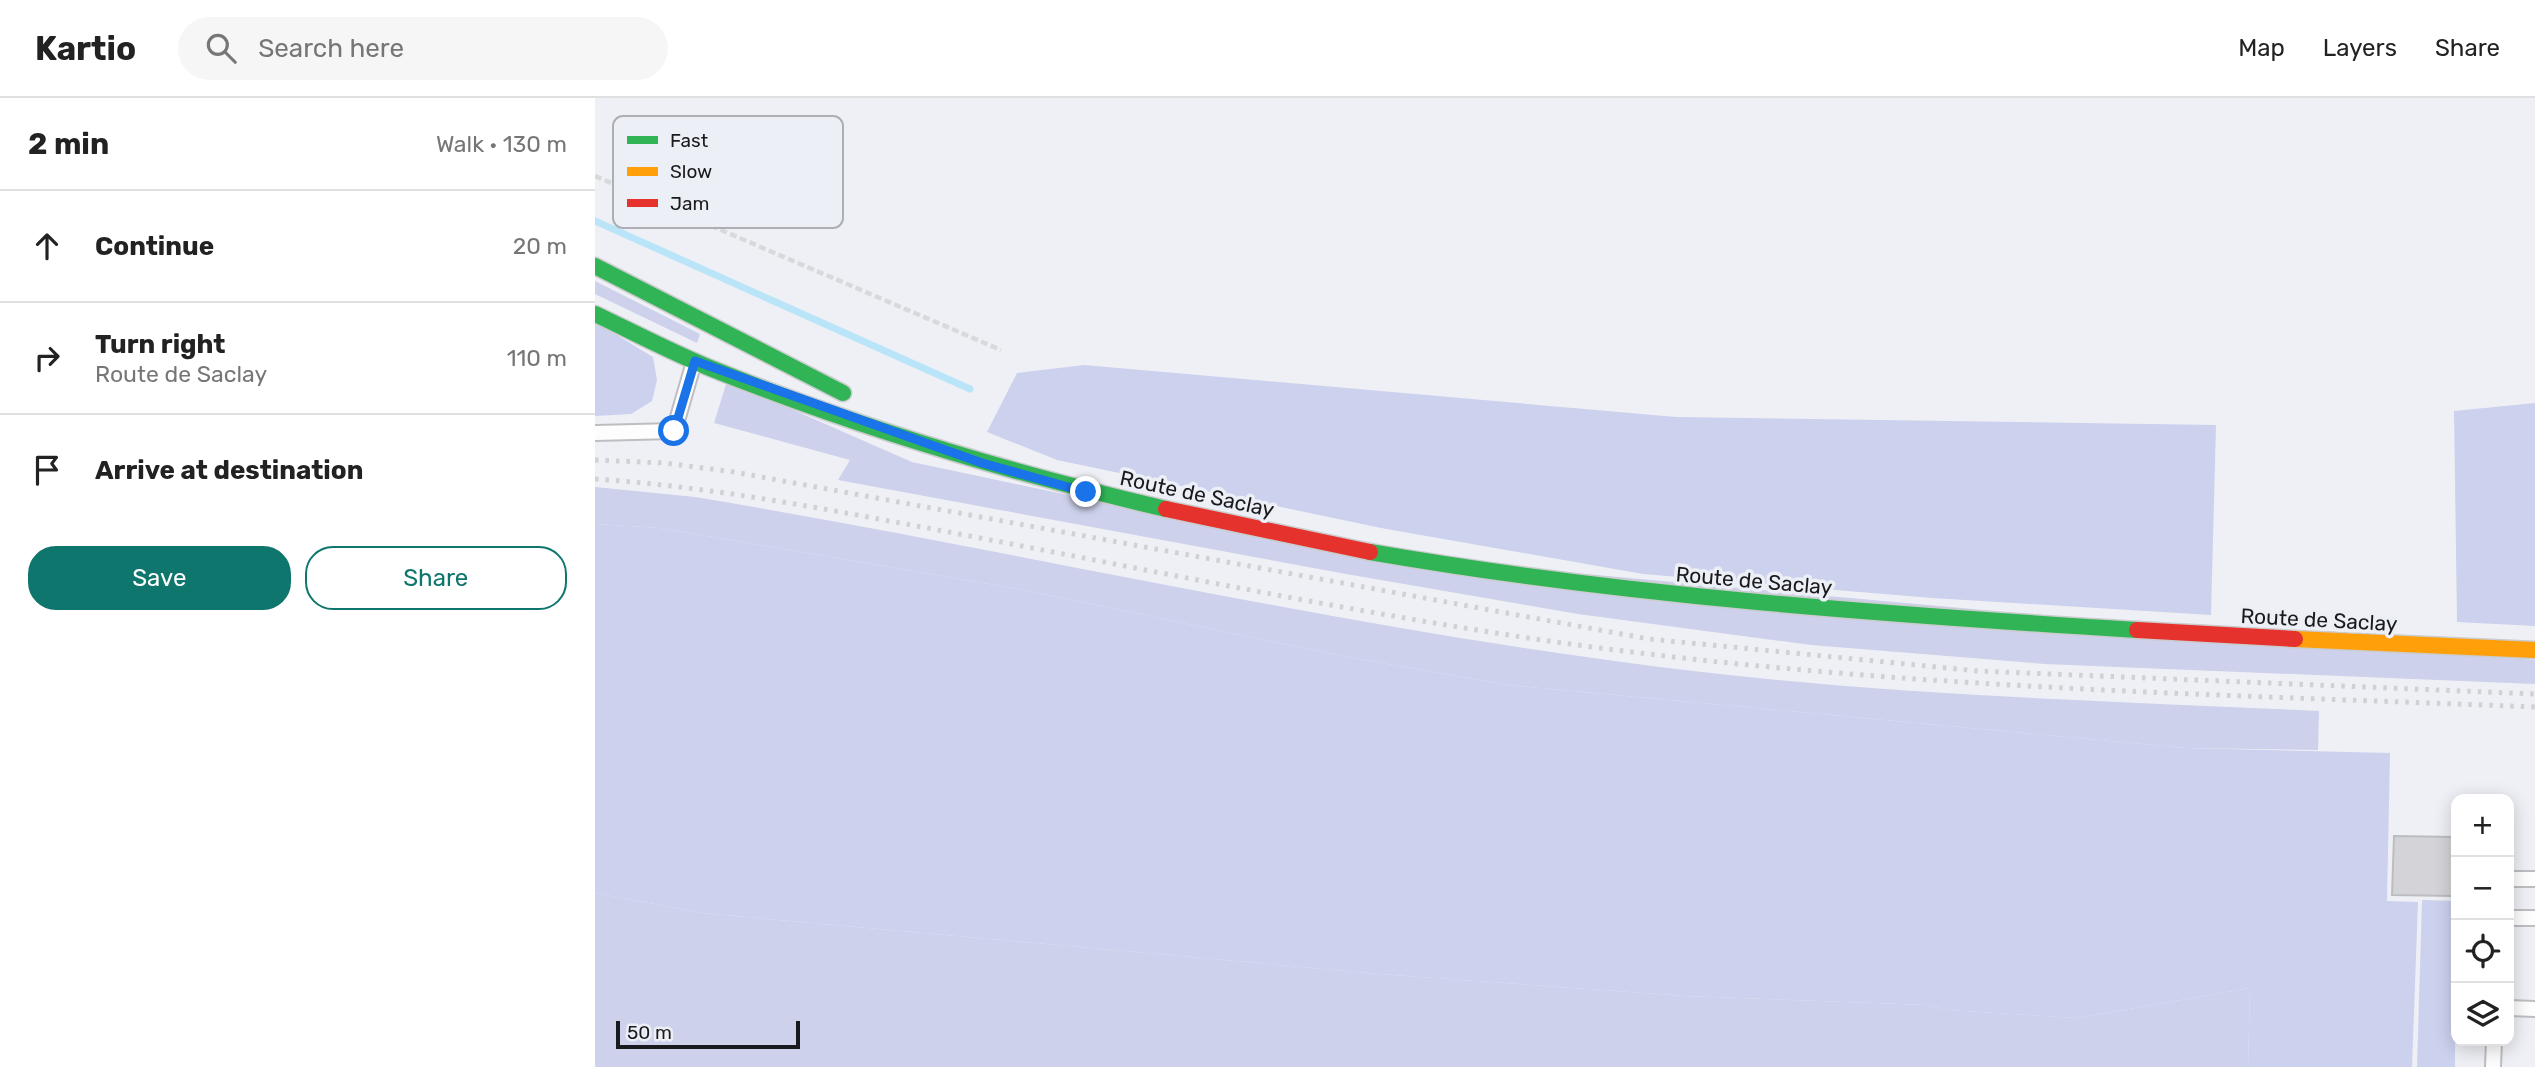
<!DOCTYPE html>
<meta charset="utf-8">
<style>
body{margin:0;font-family:Rubik,sans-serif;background:#f6f6f6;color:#222}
.controls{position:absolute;right:21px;bottom:21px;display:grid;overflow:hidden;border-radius:14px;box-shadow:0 4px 18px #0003}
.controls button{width:63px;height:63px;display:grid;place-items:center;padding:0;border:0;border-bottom:2px solid #e0e0e0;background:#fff;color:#222;font:35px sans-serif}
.scale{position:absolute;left:21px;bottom:18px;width:184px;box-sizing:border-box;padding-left:7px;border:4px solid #191a1d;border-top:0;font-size:19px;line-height:24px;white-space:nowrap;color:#191a1d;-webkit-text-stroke:5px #edeff7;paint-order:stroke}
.stop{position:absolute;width:21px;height:21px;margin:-16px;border:5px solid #1a73e8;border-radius:50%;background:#fff}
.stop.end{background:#1a73e8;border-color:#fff;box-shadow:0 2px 7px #0008}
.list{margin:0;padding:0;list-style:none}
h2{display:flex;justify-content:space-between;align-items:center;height:91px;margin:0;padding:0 28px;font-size:30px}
h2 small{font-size:23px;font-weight:400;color:#767676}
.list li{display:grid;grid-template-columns:46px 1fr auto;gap:21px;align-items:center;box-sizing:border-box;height:112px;padding:0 28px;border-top:2px solid #e0e0e0}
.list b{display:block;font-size:26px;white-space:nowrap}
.list p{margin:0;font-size:23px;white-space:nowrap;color:#767676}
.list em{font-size:23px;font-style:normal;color:#767676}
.actions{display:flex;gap:14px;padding:21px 28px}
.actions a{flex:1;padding:16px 0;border:2px solid #0f766e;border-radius:28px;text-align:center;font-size:24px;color:#0f766e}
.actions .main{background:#0f766e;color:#fff}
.icon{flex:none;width:38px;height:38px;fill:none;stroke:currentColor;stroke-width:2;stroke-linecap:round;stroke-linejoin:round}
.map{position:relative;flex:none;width:1940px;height:969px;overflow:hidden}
header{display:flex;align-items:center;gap:42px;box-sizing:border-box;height:98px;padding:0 35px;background:#fff;border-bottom:2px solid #e0e0e0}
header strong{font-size:33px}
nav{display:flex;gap:38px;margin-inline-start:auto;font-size:24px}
.search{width:490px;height:63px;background:#f6f6f6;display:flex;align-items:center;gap:18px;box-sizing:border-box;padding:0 24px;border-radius:38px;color:#767676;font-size:26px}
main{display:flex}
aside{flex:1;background:#fff}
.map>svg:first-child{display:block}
.green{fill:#cdd1eb}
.forest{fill:#ccd1ee}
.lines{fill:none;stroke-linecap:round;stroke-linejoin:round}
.stream{stroke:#bae5f8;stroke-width:7}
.building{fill:#d4d4d8;stroke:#bcbdc1;stroke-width:2}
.lane-casing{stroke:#bebec2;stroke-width:18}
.fast-casing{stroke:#cbccce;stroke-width:19}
.slow-casing{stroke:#cbccce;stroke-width:19}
.jam-casing{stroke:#cbccce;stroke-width:19}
.path{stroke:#d8d9db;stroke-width:4.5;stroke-dasharray:7 3.5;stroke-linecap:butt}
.lane{stroke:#fdfdfe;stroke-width:14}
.fast{stroke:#30b455;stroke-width:16}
.slow{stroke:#ff9f0a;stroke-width:16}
.jam{stroke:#e5322d;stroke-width:16}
.rail{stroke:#d0d1d2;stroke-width:5;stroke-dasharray:3.5 7;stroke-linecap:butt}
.route{stroke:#1a73e8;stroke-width:9}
.labels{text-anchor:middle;stroke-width:7;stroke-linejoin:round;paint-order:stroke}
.street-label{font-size:21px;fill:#191a1d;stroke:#edeff7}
.key{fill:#edeff7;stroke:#adafb6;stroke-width:2}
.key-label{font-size:19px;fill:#191a1d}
</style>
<header>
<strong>Kartio</strong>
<div class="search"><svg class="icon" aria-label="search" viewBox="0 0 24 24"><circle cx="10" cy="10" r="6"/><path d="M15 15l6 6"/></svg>Search here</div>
<nav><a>Map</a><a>Layers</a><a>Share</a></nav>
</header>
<main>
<aside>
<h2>2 min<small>Walk · 130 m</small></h2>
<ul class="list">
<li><svg class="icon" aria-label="ahead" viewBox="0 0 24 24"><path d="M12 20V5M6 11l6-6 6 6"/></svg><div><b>Continue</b></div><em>20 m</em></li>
<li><svg class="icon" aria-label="right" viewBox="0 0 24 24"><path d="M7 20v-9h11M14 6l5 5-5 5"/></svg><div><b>Turn right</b><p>Route de Saclay</p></div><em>110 m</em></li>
<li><svg class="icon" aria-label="arrive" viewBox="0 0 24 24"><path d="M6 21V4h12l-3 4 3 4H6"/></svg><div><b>Arrive at destination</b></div></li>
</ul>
<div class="actions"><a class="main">Save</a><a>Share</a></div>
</aside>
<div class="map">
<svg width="1940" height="969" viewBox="0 0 1940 969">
<rect width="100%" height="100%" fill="#eff0f5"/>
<!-- green -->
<g class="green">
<path d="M0,183L105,236L102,245L0,196Z"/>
<path d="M132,283L317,364L737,453L1940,562V586L1450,566L1216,547L983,516L751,476L243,382L255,362L119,325Z"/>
<path d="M0,389L100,399C435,455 769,535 1107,574C1311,598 1518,603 1724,613L1723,652L1591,650L913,587L747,558L429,492L65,430L0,426Z"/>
<path d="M0,795L107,815L784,876L1091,898L1332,907L1353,912L1482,920L1655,890L1653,969H0Z"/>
</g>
<!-- forest -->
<g class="forest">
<path d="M0,224L58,259L62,282L57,303L36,316L0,318Z"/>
<path d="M489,267L1081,319L1621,327L1616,517L1337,500L1048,476L786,430L462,362L392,334L422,275Z"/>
<path d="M1940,305V528L1862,524L1859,313Z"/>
<path d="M0,426L65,430L429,492L747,558L913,587L1591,650L1795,655L1792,803L1823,804L1817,969H1653L1655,890L1482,920L1353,912L1332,907L1091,898L784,876L107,815L0,795Z"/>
<path d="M1827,802L1861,803L1860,969H1822Z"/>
</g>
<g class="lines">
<!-- stream -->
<path class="stream" d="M0,123L375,291"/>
</g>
<!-- building -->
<path class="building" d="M1799,738L1860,739L1859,798L1797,797Z"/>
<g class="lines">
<!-- lane casing -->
<g class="lane-casing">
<g id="lane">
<path d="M0,335L79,333L99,264"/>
<path d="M1914,781H1940"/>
<path d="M1914,820H1940"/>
<path d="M1914,910L1940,911"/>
<path d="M1898,969L1899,943"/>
</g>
</g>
<!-- fast casing -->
<g class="fast-casing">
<g id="fast">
<path d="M0,168L248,295"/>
<path d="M0,216C38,234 76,254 115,270C262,329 416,375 571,411"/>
<path d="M775,454C1029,498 1285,516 1542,532"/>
</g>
</g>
<!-- slow casing -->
<g class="slow-casing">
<path id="slow" d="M1700,541L1940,552"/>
</g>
<!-- jam casing -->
<g class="jam-casing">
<g id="jam">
<path d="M571,411L775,454"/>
<path d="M1542,532L1700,541"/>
</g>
</g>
<!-- path -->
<path class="path" d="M0,78L406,252"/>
<!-- lane -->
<use href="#lane" class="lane"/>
<!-- fast -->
<use href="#fast" class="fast"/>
<!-- slow -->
<use href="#slow" class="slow"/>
<!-- jam -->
<use href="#jam" class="jam"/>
<!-- rail -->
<g class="rail">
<path d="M0,362L70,365L139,374L1054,541L1383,573L1940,596"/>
<path d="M0,381C121,389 240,413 359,435C533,468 707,504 882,532C1232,589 1586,595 1940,609"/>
</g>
</g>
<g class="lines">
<!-- route -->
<path class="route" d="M79,333L100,263L387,365L491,394"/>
</g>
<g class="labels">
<!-- street labels -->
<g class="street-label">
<text transform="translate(602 396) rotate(12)" y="7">Route de Saclay</text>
<text transform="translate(1159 483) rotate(5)" y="7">Route de Saclay</text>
<text transform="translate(1724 522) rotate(3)" y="7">Route de Saclay</text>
</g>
</g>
<!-- legend -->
<rect x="18" y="18" width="230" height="112" rx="10" class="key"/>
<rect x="32" y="38" width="31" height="8" fill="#30b455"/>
<rect x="32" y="69" width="31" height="9" fill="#ff9f0a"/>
<rect x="32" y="101" width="31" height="8" fill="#e5322d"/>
<g class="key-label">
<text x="75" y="49">Fast</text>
<text x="75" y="80">Slow</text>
<text x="75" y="112">Jam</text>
</g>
</svg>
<div class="controls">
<button>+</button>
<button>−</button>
<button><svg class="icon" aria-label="locate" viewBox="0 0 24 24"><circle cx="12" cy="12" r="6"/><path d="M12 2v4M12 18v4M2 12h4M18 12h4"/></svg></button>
<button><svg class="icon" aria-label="layers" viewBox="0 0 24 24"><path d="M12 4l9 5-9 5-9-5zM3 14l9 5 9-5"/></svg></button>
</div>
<div class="scale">50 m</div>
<div class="stop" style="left:79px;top:333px"></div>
<div class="stop end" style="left:491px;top:394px"></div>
</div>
</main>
